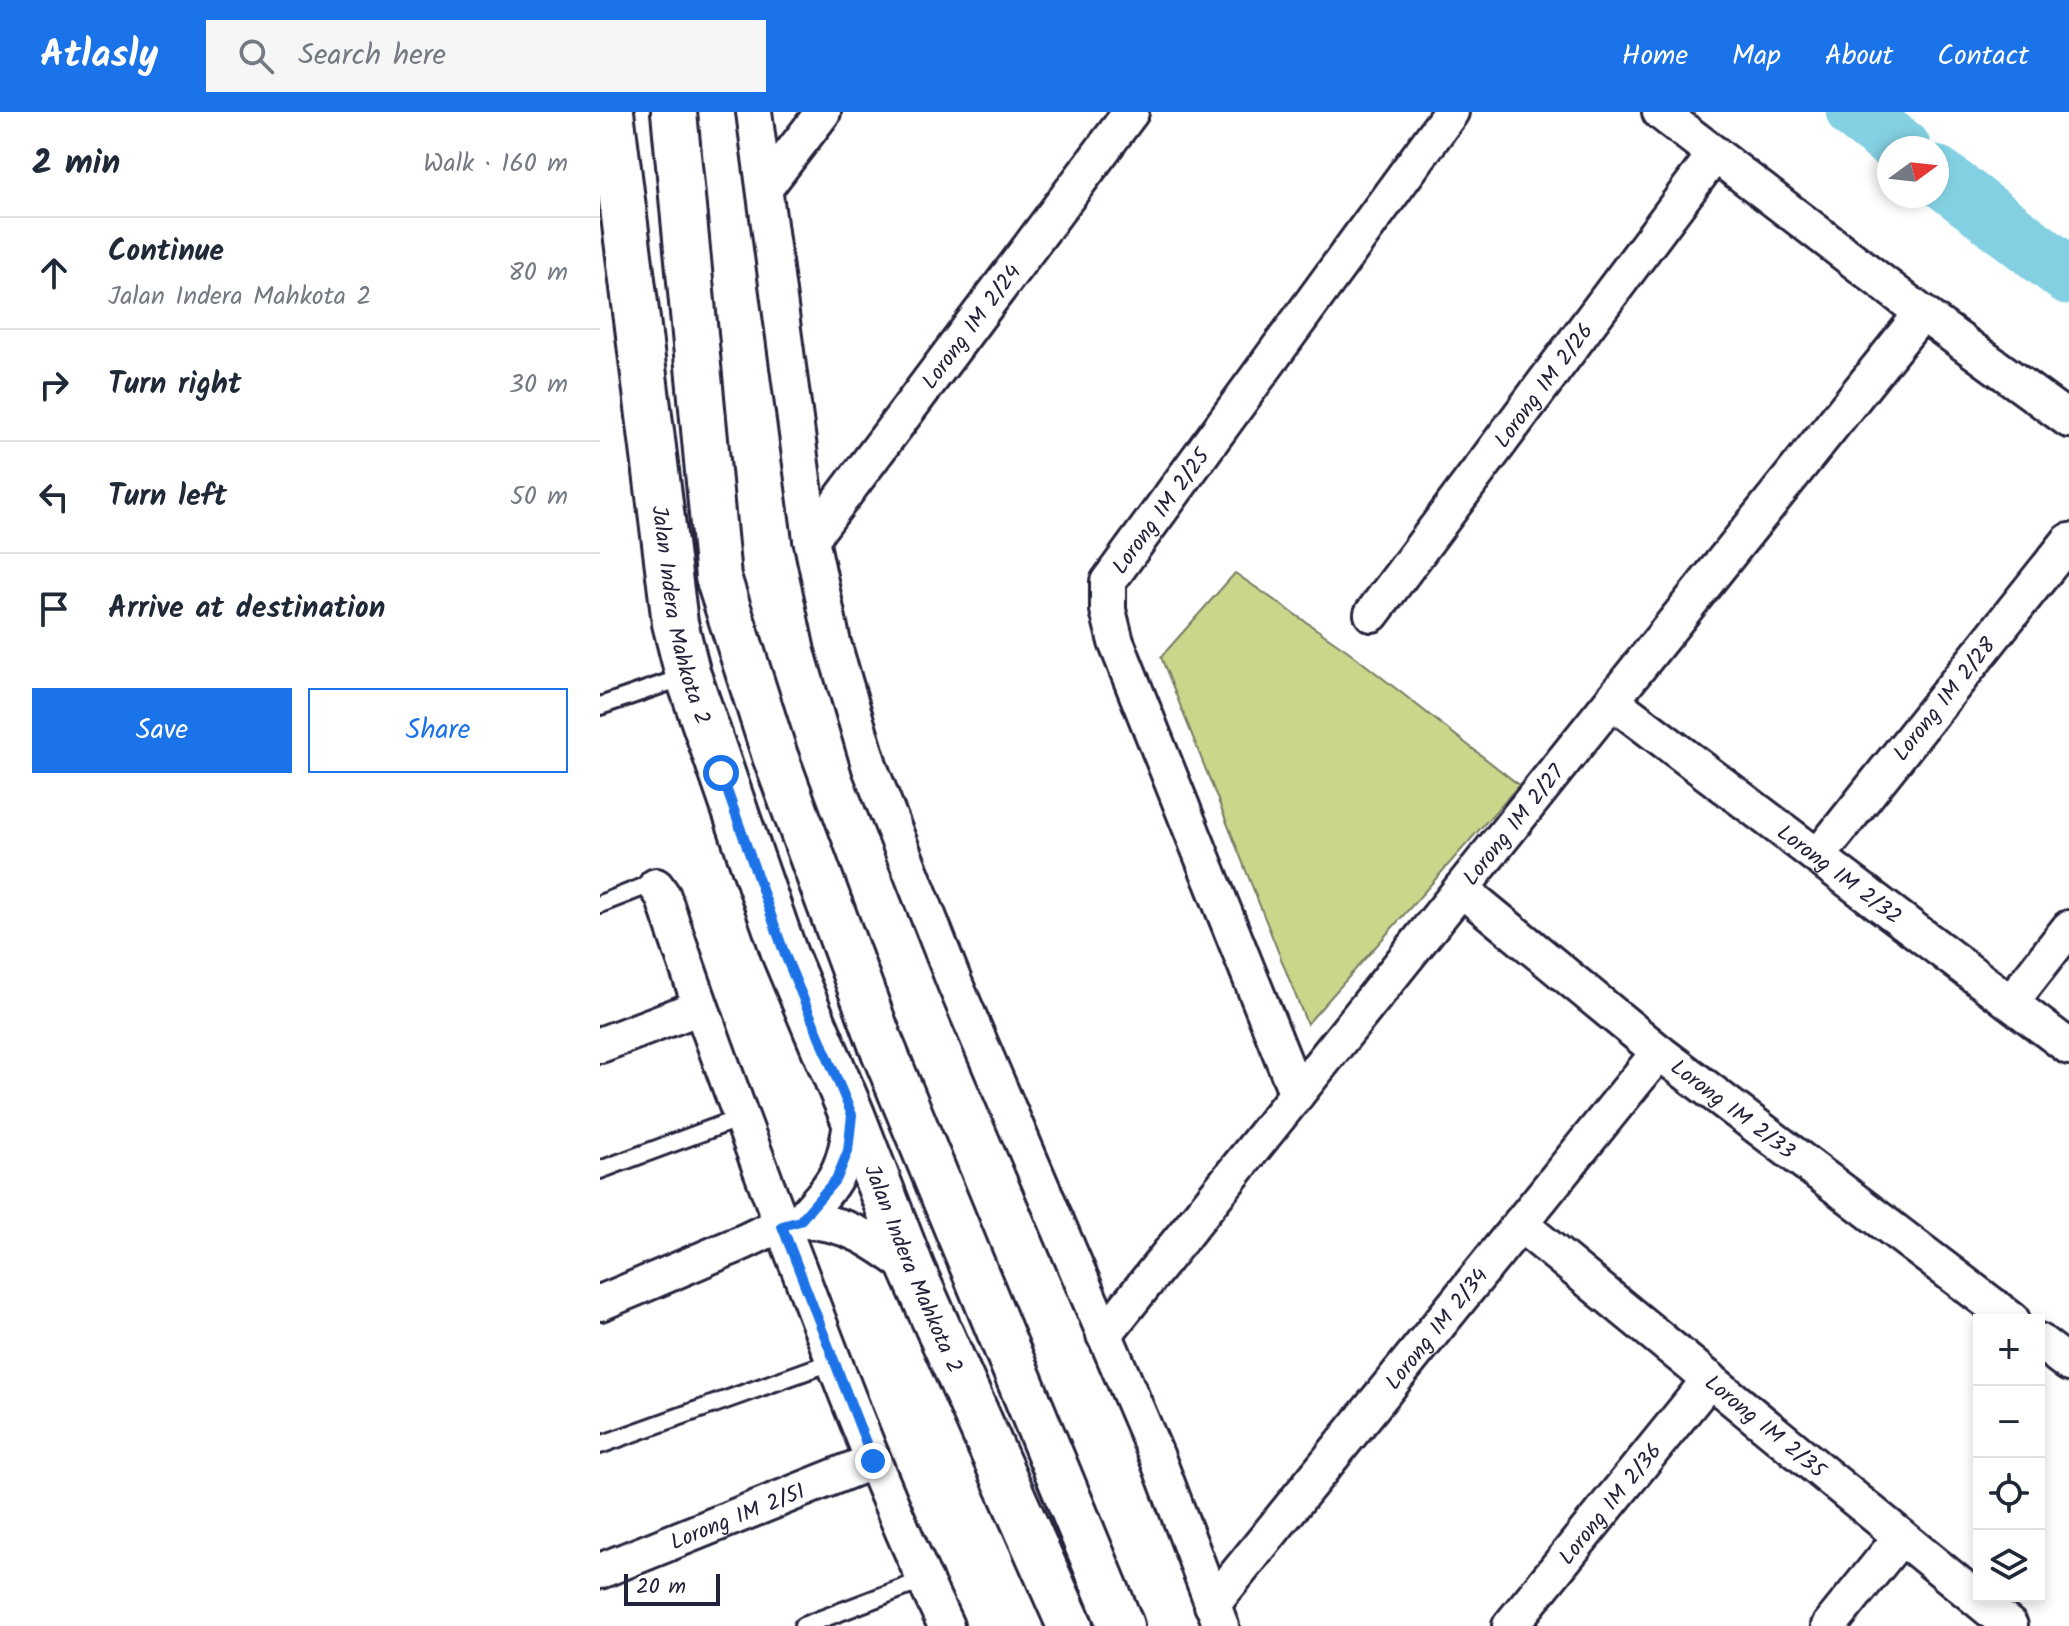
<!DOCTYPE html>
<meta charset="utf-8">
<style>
body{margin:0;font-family:Kalam,sans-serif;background:#f6f6f7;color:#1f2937}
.controls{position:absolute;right:24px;bottom:24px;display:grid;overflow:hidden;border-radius:0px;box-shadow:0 4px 12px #0003}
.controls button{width:72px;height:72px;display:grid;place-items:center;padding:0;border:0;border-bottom:2px solid #e0e1e3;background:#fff;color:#1f2937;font:40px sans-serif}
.compass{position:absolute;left:1277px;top:24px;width:72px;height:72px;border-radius:50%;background:#fff;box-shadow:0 4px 12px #0003;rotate:75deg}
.scale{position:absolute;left:24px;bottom:20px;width:96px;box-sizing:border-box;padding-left:8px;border:4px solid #22223b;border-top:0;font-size:22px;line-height:28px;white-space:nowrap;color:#22223b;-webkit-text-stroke:6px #fff;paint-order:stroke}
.stop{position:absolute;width:24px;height:24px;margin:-18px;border:6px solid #1a73e8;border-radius:50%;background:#fff}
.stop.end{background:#1a73e8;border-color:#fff;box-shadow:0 2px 8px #0008}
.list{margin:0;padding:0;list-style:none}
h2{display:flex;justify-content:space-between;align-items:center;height:104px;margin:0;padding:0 32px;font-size:34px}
h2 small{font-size:26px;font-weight:400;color:#747a83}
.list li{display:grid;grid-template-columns:52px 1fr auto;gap:24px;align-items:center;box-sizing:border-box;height:112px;padding:0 32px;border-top:2px solid #e0e1e3}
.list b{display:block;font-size:30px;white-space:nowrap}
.list p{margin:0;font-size:26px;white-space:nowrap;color:#747a83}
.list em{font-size:26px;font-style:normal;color:#747a83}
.actions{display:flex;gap:16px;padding:24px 32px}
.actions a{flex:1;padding:18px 0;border:2px solid #1a73e8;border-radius:0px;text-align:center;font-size:28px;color:#1a73e8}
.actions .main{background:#1a73e8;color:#fff}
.icon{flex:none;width:44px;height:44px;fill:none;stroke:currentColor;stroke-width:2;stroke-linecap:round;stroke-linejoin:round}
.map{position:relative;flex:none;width:1469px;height:1514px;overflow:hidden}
header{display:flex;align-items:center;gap:48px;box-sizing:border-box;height:112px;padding:0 40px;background:#1a73e8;color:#fff}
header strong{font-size:38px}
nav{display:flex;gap:44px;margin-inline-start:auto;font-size:28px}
.search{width:560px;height:72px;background:#f6f6f7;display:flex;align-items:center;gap:20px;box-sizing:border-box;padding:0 28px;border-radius:0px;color:#747a83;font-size:30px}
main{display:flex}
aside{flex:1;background:#fff}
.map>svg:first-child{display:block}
.green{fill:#c9d78b;stroke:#767c63;stroke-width:2}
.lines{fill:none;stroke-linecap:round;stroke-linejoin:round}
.river{stroke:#83d0e2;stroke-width:58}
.lane-casing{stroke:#22223b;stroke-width:22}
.street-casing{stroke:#22223b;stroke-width:40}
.secondary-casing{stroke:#22223b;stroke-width:50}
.lane{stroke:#fff;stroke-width:16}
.street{stroke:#fff;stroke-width:34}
.secondary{stroke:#fff;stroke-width:44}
.route{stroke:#1a73e8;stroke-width:10}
.labels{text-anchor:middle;stroke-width:6;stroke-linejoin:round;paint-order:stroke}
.street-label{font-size:22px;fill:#22223b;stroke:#fff}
</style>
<header>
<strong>Atlasly</strong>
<div class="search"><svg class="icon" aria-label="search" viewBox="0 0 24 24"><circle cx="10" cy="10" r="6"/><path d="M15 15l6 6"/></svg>Search here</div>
<nav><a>Home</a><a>Map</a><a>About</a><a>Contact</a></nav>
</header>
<main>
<aside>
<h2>2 min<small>Walk · 160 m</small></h2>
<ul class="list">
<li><svg class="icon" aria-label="ahead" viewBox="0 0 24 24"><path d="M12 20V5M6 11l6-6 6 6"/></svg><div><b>Continue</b><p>Jalan Indera Mahkota 2</p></div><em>80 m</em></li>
<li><svg class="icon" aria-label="right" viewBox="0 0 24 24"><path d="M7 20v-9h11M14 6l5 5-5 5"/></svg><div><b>Turn right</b></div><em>30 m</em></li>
<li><svg class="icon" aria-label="left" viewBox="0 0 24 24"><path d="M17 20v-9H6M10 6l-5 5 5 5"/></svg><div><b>Turn left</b></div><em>50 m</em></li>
<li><svg class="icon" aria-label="arrive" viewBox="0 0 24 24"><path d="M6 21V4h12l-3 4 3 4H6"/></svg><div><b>Arrive at destination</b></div></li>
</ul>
<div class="actions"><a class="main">Save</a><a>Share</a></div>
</aside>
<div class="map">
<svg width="1469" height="1514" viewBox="0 0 1469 1514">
<rect width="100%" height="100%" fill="#fff"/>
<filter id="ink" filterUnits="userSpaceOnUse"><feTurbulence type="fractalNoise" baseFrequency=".0125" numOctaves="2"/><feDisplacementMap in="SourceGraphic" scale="16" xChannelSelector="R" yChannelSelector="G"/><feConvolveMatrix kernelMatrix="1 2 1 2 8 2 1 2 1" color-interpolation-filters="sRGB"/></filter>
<g filter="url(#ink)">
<!-- green -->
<path class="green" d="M635,461L748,539L919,673L707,912L561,545Z"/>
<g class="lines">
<!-- river -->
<g class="river">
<path d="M1255,0L1302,36"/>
<path d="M1337,63L1469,164"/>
</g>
<!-- lane casing -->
<g class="lane-casing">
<g id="lane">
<path d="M0,594L87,564"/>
<path d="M0,792L46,774H56"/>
<path d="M0,1058L140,1006"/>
<path d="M0,1333L234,1249"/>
<path d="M203,1514L324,1468"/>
</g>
</g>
<!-- street casing -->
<g class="street-casing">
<g id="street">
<path d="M154,0L211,427L233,531L270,656L355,872L557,1345L621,1514"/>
<path d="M1060,0L1322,201L1469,308"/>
<path d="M165,76L223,0"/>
<path id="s1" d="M211,427L531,0"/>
<path id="s2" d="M772,502L1115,42"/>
<path id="s3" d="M1012,589L1469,935"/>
<path id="s4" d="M1219,743L1469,429"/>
<path d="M56,774L63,784C105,911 152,1036 200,1160C245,1280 291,1399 346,1514"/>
<path id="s5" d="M861,777L1059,940L1412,1208"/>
<path d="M1411,890L1469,816"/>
<path d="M0,933L100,895"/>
<path id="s6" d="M697,982L516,530L508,498V470L851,0"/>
<path d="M200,1109C237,1068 245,1059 252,1003"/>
<path id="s7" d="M920,1112L1410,1514"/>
<path d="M0,1191C46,1172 91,1152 137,1133C156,1125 180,1110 201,1109C246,1108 278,1132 312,1157"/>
<path id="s8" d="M504,1223L1322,201"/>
<path d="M1439,1229L1469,1252"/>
<path id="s9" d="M0,1459L273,1349"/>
<path id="s10" d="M612,1493L1059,940"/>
<path id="s11" d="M910,1514L1110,1267"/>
<path d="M1229,1514L1301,1425"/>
</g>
</g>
<!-- secondary casing -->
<g class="secondary-casing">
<g id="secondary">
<path id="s12" d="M11,0L75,511L88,563L185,843L252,1003L312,1157L470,1514"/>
<path d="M74,0L118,465L175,644L281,932L521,1514"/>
</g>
</g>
<!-- lane -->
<use href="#lane" class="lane"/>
<!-- street -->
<use href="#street" class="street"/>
<!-- secondary -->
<use href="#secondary" class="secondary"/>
</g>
</g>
<g class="lines" filter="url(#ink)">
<!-- route -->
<path class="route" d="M121,661L185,843L252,1003L248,1039L237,1066L200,1109L182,1114L273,1349"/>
</g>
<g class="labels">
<!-- street labels -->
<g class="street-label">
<text dy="8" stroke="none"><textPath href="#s1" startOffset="266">Lorong IM 2/24</textPath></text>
<text dy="8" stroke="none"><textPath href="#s2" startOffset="286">Lorong IM 2/26</textPath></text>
<text dy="8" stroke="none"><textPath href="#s6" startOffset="636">Lorong IM 2/25</textPath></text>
<text dy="8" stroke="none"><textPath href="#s12" startOffset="508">Jalan Indera Mahkota 2</textPath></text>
<text dy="8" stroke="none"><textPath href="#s4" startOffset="200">Lorong IM 2/28</textPath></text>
<text dy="8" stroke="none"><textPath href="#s8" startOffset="654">Lorong IM 2/27</textPath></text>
<text dy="8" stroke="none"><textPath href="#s3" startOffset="286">Lorong IM 2/32</textPath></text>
<text dy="8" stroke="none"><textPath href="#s5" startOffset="350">Lorong IM 2/33</textPath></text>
<text dy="8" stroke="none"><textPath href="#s12" startOffset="1204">Jalan Indera Mahkota 2</textPath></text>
<text dy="8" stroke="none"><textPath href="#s10" startOffset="356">Lorong IM 2/34</textPath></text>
<text dy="8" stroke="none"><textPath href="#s7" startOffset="318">Lorong IM 2/35</textPath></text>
<text dy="8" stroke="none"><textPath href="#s11" startOffset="158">Lorong IM 2/36</textPath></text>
<text dy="8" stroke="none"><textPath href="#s9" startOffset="148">Lorong IM 2/51</textPath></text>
</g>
</g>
</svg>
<div class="controls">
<button>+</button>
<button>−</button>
<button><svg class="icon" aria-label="locate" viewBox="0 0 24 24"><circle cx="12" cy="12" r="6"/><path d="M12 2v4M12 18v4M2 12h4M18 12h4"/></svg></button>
<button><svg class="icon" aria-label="layers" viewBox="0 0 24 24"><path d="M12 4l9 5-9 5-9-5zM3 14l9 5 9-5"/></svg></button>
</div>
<svg class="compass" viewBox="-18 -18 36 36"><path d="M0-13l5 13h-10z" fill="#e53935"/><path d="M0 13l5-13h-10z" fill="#747a83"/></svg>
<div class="scale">20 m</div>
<div class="stop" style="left:121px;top:661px"></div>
<div class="stop end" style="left:273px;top:1349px"></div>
</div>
</main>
